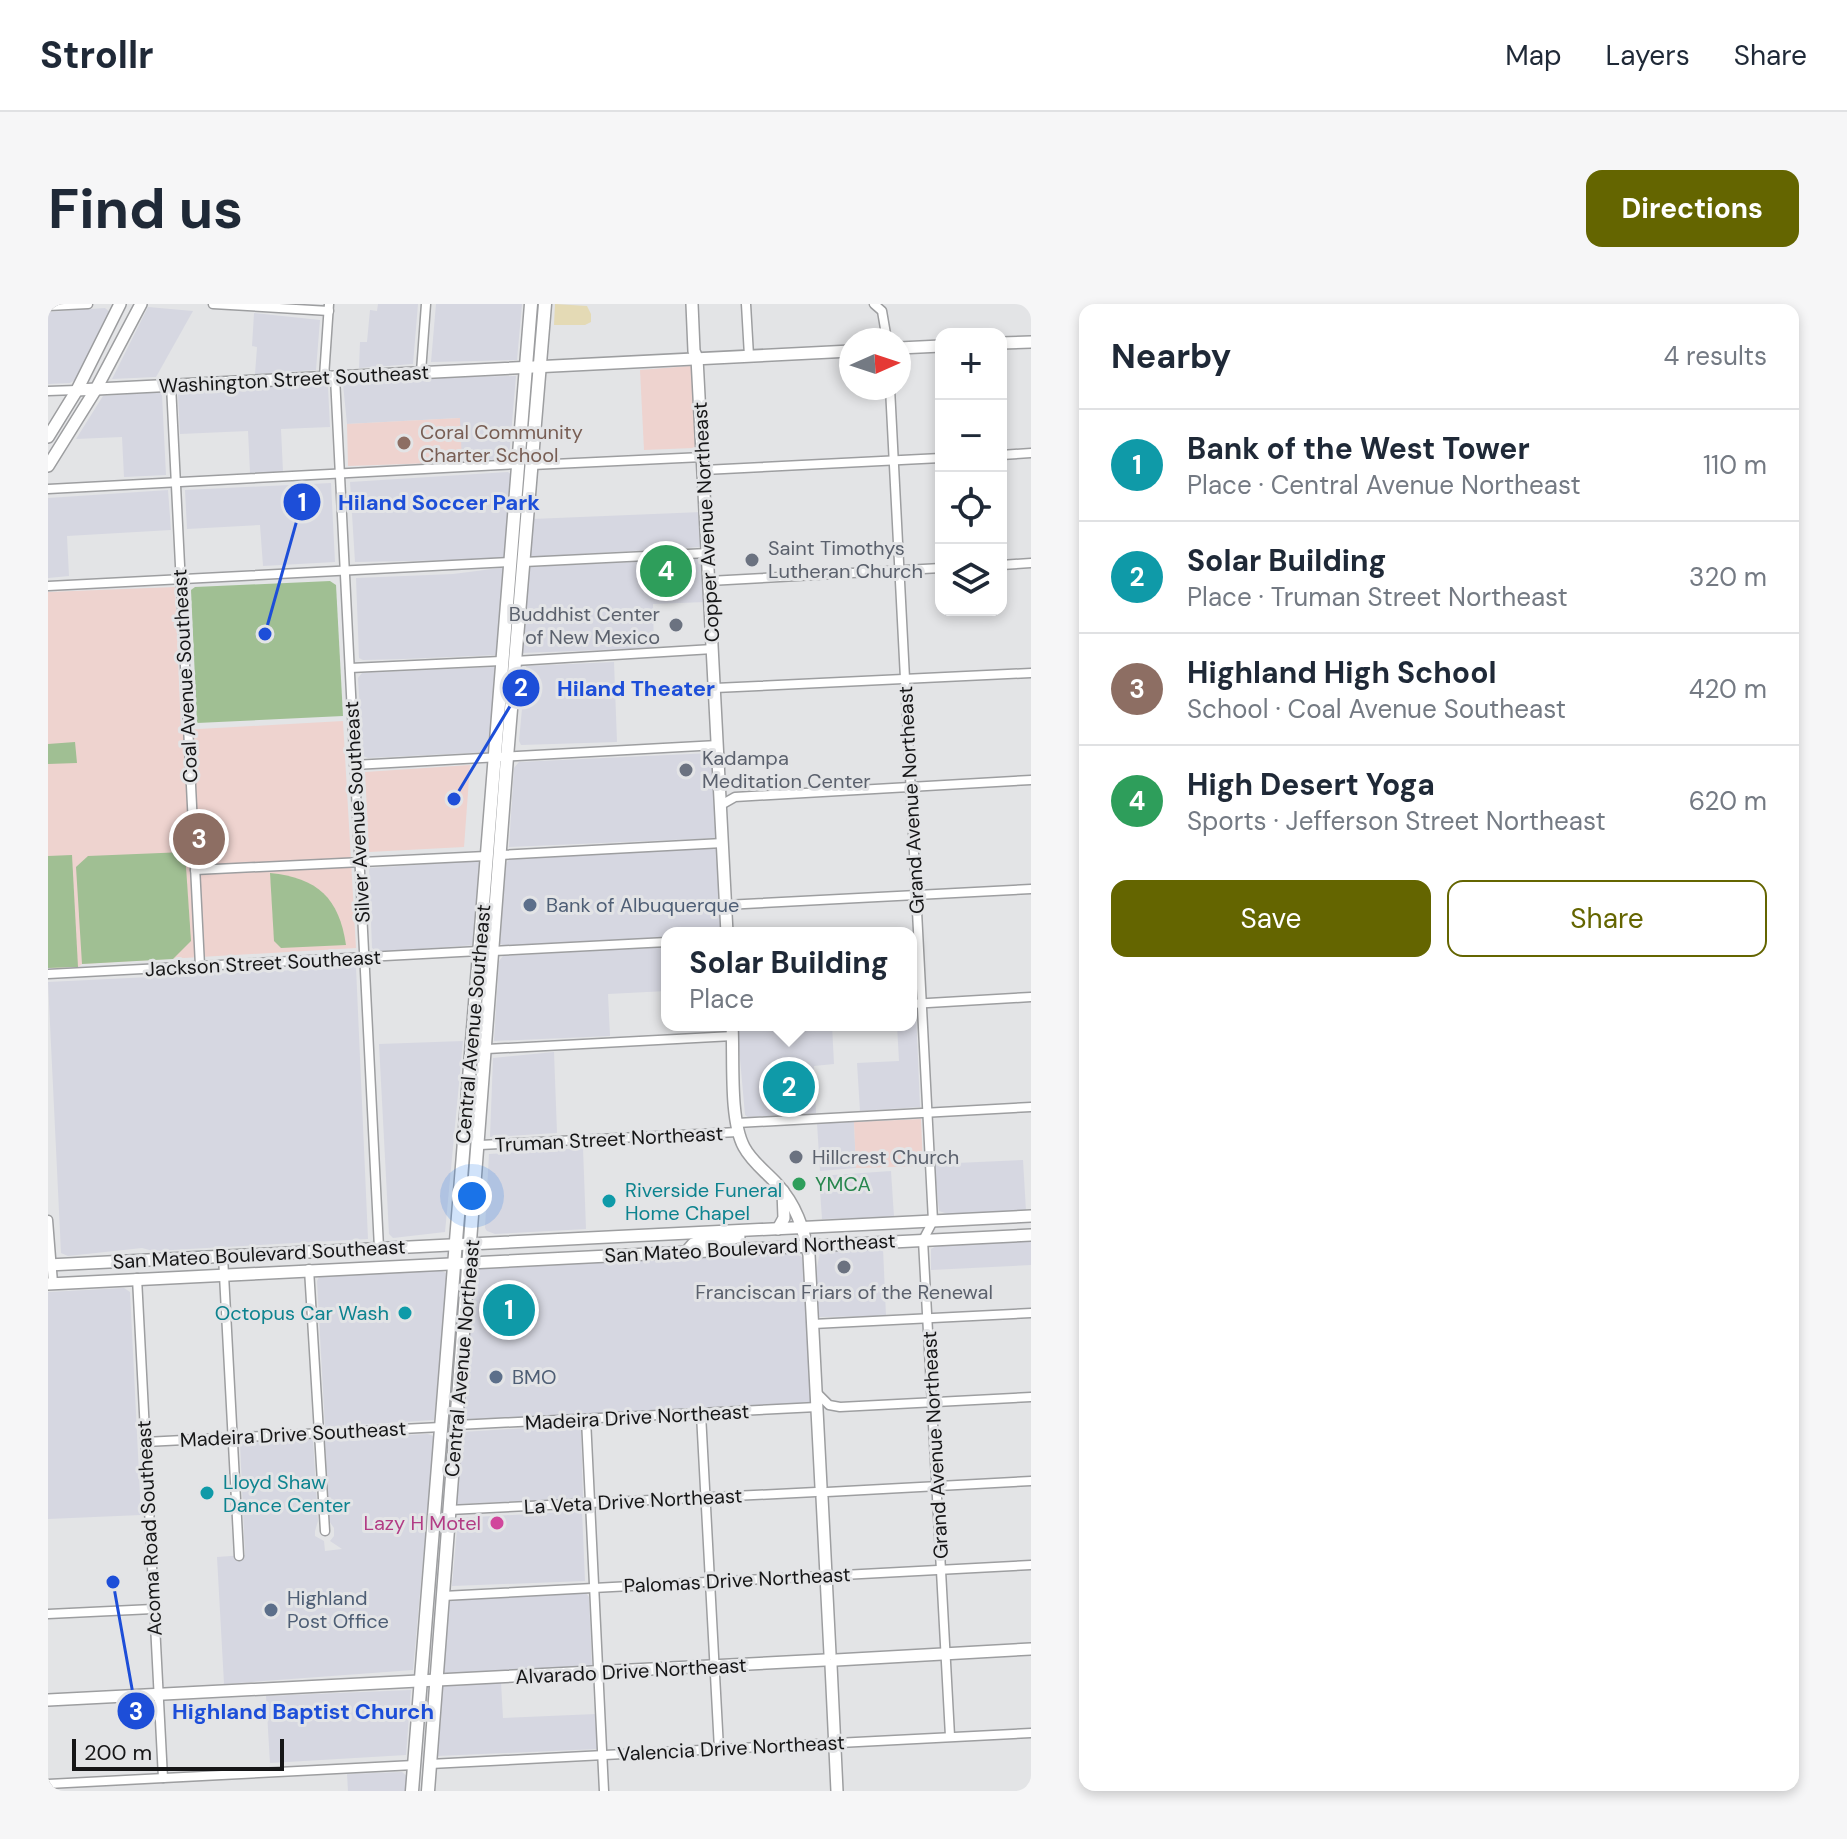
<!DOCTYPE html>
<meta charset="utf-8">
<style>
body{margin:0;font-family:"DM Sans",sans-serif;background:#f6f6f7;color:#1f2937}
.controls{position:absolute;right:24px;top:24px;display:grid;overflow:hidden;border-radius:16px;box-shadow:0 4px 12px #0003}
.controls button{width:72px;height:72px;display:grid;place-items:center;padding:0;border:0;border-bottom:2px solid #e0e1e3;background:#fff;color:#1f2937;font:40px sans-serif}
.compass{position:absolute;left:791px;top:24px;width:72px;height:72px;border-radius:50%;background:#fff;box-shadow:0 4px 12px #0003;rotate:87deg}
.scale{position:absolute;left:24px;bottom:20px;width:212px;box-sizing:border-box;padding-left:8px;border:4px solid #161617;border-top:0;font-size:22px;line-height:28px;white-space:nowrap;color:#161617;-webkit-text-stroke:6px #e3e4e6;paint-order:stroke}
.you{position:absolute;left:424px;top:892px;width:28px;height:28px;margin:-20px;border:6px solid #fff;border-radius:50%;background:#1a73e8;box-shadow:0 0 0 12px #1a73e833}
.badge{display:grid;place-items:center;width:52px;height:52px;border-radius:50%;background:#646500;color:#fff;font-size:26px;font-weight:700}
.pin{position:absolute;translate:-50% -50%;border:4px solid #fff;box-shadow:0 2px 8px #0006}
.popup{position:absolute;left:613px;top:623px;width:256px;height:104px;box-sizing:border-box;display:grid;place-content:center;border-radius:16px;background:#fff;filter:drop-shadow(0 2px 6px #0005);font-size:26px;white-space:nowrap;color:#747a83}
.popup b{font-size:30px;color:#1f2937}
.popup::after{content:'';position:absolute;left:50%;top:100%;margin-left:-16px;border:16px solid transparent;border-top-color:#fff}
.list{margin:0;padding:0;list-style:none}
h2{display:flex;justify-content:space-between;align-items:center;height:104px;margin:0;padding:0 32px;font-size:34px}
h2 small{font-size:26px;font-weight:400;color:#747a83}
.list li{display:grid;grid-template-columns:52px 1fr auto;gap:24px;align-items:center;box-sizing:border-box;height:112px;padding:0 32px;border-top:2px solid #e0e1e3}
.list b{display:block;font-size:30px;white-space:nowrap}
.list p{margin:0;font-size:26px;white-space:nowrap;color:#747a83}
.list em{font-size:26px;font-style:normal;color:#747a83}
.actions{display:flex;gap:16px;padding:24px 32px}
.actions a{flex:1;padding:18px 0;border:2px solid #646500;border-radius:16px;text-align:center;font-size:28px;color:#646500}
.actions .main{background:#646500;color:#fff}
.icon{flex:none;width:44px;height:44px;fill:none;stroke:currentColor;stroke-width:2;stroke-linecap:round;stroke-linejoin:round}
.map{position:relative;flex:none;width:983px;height:1487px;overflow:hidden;border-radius:16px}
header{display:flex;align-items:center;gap:48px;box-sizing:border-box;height:112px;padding:0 40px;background:#fff;border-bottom:2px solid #e0e1e3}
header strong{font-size:38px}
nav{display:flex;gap:44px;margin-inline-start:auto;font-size:28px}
.intro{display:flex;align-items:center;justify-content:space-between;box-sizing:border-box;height:192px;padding:0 48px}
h1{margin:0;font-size:56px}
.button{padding:20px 36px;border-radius:16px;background:#646500;color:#fff;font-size:28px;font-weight:700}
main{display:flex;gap:48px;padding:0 48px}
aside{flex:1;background:#fff;border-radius:16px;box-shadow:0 4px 12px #0003}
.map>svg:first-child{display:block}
.built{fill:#d6d7e1}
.education{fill:#eed3cf}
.green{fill:#a0bf93}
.sand{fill:#e4dab5}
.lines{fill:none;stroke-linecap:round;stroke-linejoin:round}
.street-casing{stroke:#9d9ea0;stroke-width:11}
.secondary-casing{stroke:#9d9ea0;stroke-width:14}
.primary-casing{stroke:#9d9ea0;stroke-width:15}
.street{stroke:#fff;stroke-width:8}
.secondary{stroke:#fff;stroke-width:11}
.primary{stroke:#fff;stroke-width:12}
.education-dot{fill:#8d6e63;stroke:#e3e4e6;stroke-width:3}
.worship-dot{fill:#6b7280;stroke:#e3e4e6;stroke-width:3}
.service-dot{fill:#5c6f8a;stroke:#e3e4e6;stroke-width:3}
.leisure-dot{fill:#2e9e5b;stroke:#e3e4e6;stroke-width:3}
.culture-dot{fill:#0f9aa8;stroke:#e3e4e6;stroke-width:3}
.hotel-dot{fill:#d1479c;stroke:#e3e4e6;stroke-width:3}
.labels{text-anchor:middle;stroke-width:6;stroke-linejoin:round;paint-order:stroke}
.street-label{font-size:20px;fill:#161617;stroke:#e3e4e6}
.education-label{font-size:20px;fill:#785e54;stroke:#e3e4e6;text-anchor:start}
.worship-label{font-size:20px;fill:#5b616d;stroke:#e3e4e6;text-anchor:start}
.service-label{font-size:20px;fill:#4e5e75;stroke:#e3e4e6;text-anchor:start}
.leisure-label{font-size:20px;fill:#27864d;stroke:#e3e4e6;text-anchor:start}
.culture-label{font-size:20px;fill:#0d838f;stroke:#e3e4e6;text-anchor:start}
.hotel-label{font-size:20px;fill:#b23c85;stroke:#e3e4e6;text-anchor:end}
.leader{fill:none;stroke:#1d4ed8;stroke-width:3}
.callout-dot{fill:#1d4ed8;stroke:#e3e4e6;stroke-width:3}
.mark-label{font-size:24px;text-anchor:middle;font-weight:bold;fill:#fff}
.callout-label{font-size:22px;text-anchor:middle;font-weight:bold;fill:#1d4ed8;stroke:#e3e4e6;stroke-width:6;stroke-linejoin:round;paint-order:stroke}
</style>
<header>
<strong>Strollr</strong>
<nav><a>Map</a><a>Layers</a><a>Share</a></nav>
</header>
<div class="intro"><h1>Find us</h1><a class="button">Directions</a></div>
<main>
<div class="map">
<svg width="983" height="1487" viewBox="0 0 983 1487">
<rect width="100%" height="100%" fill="#e3e4e6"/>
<!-- built -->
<g class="built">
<path d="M330,0H370L365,60L311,64L312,38H319L322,6L329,7Z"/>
<path d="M388,0H474L469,56L383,58Z"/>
<path d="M100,3L145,7L108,73L64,75Z"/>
<path d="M57,4L63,9L27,76L22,79L0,80V8Z"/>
<path d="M206,9L272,16L268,66L207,70L209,43L204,42Z"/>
<path d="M468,72L461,154L414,158L411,114L299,120L295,80L366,74Z"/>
<path d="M277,79L280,82L282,123L233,125L235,168L202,169L200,127L132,130L130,91L134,86Z"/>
<path d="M112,88L114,91L118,171L76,173L74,133L28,135L55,92Z"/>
<path d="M460,168L465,172L460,255L307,258L302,178Z"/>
<path d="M283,179L287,258L215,262L212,221L139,225L137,186Z"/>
<path d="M120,186L123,226L19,232L21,272L0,274V194Z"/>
<path d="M654,208L655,241L652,243L480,253L484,215Z"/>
<path d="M653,255L656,259L658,298L605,300L606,344L473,349L480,263Z"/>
<path d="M452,264L459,265L449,351L355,355L315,356L311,354L308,274L405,270Z"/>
<path d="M566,358L569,438L473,441L471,437L478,362Z"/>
<path d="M446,363L449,366L441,448L320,454L315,452L310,374L314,369Z"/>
<path d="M663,449L666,452L669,534L461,543L466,464L471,458Z"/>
<path d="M667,544L670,545L674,629H619V634L459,642L452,640L458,559L463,554Z"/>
<path d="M429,557L433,560L427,641L330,648L324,644L321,564Z"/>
<path d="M619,643V687L560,690L562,732L446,737L451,657L455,652Z"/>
<path d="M308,663L320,935L105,947L94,944L20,952L13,949L0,678Z"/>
<path d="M863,705L868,708L872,803L812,807L809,759L851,757L849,721H863Z"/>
<path d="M689,721H784L786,760L766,762L768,809L700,813L697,811Z"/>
<path d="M415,737L397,928L345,934L341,930L331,740Z"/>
<path d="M506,748L509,829L442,833L445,754Z"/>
<path d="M806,818L808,864L772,867L769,819Z"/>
<path d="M535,844L538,925L447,930L439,927L437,924L441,850Z"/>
<path d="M975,856L978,907L900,910L891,907L886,860Z"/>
<path d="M843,867L846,913L774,915L771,872Z"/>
<path d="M983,936V961L883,966V945L892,940Z"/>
<path d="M835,944L838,1012L771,1013L767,974L772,948Z"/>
<path d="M743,948L754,953L758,974L764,1095L761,1099L466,1114L419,1115L414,1112L427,968L432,964Z"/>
<path d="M390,965L398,969L399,973L386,1116L277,1123L269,977L271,973Z"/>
<path d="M76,984L82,988L93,1211L0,1215V988Z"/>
<path d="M528,1121L533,1126L535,1194L409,1200L414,1128Z"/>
<path d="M380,1130L385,1132L386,1137L365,1366L176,1380L169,1253L197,1251L192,1139L265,1135L270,1217L267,1227V1232L276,1237L277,1247L294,1245L282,1237L286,1232V1224L279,1214L277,1135Z"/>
<path d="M534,1207L537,1277L404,1282L410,1214Z"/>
<path d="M537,1288L541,1293L544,1363L447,1369H395L401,1294L410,1296Z"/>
<path d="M453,1378L455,1414L548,1410L549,1445L390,1452L395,1382Z"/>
<path d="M363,1386L358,1451L222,1459L218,1392Z"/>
<path d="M354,1468L360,1473L359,1487H300L299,1470Z"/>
</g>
<!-- education -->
<g class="education">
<path d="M642,62L645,65L648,141L646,144L596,146L592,66Z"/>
<path d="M412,114L414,158L300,162L299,120Z"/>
<path d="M127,283L133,426L295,417L308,644L34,660L30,663L0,664V288Z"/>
<path d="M422,461L416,543L321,548L317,468Z"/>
<path d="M873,815L875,862L808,864L806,818Z"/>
</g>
<!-- green -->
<g class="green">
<path d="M282,277L288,281L295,412L149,419L143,286L147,283Z"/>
<path d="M27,438L29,459L0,460V440Z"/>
<path d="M137,548L143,637L125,655L34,660L28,563L40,552Z"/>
<path d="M24,551L30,663L0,664V552Z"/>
<path d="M222,569C270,574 291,594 298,641L233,644L226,637Z"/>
</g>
<!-- sand -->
<path class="sand" d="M507,0L539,2L543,10V18L537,21H506Z"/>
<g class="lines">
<!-- street casing -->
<g class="street-casing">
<g id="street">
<path d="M165,0L281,7"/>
<path d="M698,0L701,52"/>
<path d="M826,0L834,7L839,36"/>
<path d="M0,2L40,0"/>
<path d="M373,68L378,0"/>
<path d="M276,73L281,0"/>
<path d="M287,73L331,944"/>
<path d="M123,81L152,662"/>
<path d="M842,84L885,917L875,936L902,1432"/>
<path d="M0,87L29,86"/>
<path d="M953,151L983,149"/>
<path d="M484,161L655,153"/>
<path d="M656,166L893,154"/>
<path d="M0,185L470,160"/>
<path d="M476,258L660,249"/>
<path d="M953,261L983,259"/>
<path d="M661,277L893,264"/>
<path d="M0,282L462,258"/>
<path d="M467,357L665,345"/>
<path d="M302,364L453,357"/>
<path d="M667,384L983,369"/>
<path d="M306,461L670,441"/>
<path d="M673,501L687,493L983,476"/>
<path d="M452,551L675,539"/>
<path d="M147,566L438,552"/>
<path d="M677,601L983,585"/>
<path d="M445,647L619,638"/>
<path d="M0,670L431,647"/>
<path d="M863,700L983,693"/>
<path d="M439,745L685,732"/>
<path d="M689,819L983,803"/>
<path d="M432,841L690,828"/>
<path d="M0,916L5,979"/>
<path d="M175,952L191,1252"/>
<path d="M261,965L277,1227"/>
<path d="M89,974L115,1474"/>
<path d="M765,1020L983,1009"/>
<path d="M769,1089L781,1101L792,1103L983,1093"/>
<path d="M653,1110L671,1445"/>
<path d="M538,1115L556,1487"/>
<path d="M409,1121L769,1103"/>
<path d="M97,1138L393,1123"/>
<path d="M779,1188L983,1177"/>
<path d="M401,1206L768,1188"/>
<path d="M395,1292L983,1261"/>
<path d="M0,1310L105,1305"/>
<path d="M382,1460L983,1429"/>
<path d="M0,1480L366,1461"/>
</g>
</g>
<!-- secondary casing -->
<g class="secondary-casing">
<g id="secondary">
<path d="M644,0L646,47L649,54L679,629"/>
<path d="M953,39L983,38"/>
<path d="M851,44L893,42"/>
<path d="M29,86L803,47"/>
<path d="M0,133L29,86L72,0"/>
<path d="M0,162L48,85L93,0"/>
<path d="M684,721C686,754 681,815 696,843C704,858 717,867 729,880C748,901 755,923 761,951L773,1183"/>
<path d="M730,925L736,914L735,887"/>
<path d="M639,947L645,940L651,938L691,933"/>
<path d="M0,961L983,912"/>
<path d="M0,980L983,931"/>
<path d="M774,1193L782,1350"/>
<path d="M788,1356L983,1345"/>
<path d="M783,1361L789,1487"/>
<path d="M0,1396L777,1356"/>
</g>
</g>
<!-- primary casing -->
<g class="primary-casing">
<g id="primary">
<path d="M364,1487L483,0"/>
<path d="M380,1487L459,453L497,0"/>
</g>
</g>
<!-- street -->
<use href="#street" class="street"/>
<!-- secondary -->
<use href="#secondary" class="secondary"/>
<!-- primary -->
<use href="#primary" class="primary"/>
</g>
<!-- markers -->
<circle class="education-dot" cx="356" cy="139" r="8"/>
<g class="worship-dot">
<circle cx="704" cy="256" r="8"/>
<circle cx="628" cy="321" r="8"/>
<circle cx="638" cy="466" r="8"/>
<circle cx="748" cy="853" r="8"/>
<circle cx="796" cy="963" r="8"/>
</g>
<g class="service-dot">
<circle cx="482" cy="601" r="8"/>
<circle cx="448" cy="1073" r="8"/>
<circle cx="223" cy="1306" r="8"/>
</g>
<circle class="leisure-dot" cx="751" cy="880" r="8"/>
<g class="culture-dot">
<circle cx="561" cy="897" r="8"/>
<circle cx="357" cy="1009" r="8"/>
<circle cx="159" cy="1189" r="8"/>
</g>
<circle class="hotel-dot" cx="449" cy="1219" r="8"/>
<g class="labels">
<!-- street labels -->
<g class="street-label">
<text transform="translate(246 75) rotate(-3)" y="7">Washington Street Southeast</text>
<text transform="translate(658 218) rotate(-93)" y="7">Copper Avenue Northeast</text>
<text transform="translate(137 372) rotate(-93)" y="7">Coal Avenue Southeast</text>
<text transform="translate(863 496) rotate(-93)" y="7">Grand Avenue Northeast</text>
<text transform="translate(309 508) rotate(-93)" y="7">Silver Avenue Southeast</text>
<text transform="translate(215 659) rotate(-3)" y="7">Jackson Street Southeast</text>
<text transform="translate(425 720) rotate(-85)" y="7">Central Avenue Southeast</text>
<text transform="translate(561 835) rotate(-3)" y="7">Truman Street Northeast</text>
<text transform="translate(702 944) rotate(-3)" y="7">San Mateo Boulevard Northeast</text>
<text transform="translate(211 950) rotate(-3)" y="7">San Mateo Boulevard Southeast</text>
<text transform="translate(414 1054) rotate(-85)" y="7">Central Avenue Northeast</text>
<text transform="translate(589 1113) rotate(-3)" y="7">Madeira Drive Northeast</text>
<text transform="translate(245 1130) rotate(-3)" y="7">Madeira Drive Southeast</text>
<text transform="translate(887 1141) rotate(-93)" y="7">Grand Avenue Northeast</text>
<text transform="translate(585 1197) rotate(-3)" y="7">La Veta Drive Northeast</text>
<text transform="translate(101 1224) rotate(-93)" y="7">Acoma Road Southeast</text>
<text transform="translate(689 1276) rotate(-3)" y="7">Palomas Drive Northeast</text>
<text transform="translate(583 1367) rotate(-3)" y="7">Alvarado Drive Northeast</text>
<text transform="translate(683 1444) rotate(-3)" y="7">Valencia Drive Northeast</text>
</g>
<!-- education labels -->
<g class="education-label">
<text x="372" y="135">Coral Community<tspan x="372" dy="23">Charter School</tspan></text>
</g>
<!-- worship labels -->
<g class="worship-label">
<text x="720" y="251">Saint Timothys<tspan x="720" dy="23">Lutheran Church</tspan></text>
<text x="612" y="317" text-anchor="end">Buddhist Center<tspan x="612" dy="23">of New Mexico</tspan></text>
<text x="654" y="461">Kadampa<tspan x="654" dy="23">Meditation Center</tspan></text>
<text x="764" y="860">Hillcrest Church</text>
<text x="796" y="995" text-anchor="middle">Franciscan Friars of the Renewal</text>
</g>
<!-- service labels -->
<g class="service-label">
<text x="498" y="608">Bank of Albuquerque</text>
<text x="464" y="1080">BMO</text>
<text x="239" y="1301">Highland<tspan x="239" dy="23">Post Office</tspan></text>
</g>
<!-- leisure labels -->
<g class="leisure-label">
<text x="767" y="887">YMCA</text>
</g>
<!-- culture labels -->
<g class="culture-label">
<text x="577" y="893">Riverside Funeral<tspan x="577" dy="23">Home Chapel</tspan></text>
<text x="341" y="1016" text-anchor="end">Octopus Car Wash</text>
<text x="175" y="1185">Lloyd Shaw<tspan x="175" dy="23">Dance Center</tspan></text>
</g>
<!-- hotel labels -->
<g class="hotel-label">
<text x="433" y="1226">Lazy H Motel</text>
</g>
</g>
<!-- callouts -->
<path class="leader" d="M217 330L254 198M406 495L473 384M65 1278L88 1407"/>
<g class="callout-dot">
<circle cx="217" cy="330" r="8"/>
<circle cx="406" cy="495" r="8"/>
<circle cx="65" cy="1278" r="8"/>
<circle cx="254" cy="198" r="20"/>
<circle cx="473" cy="384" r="20"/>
<circle cx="88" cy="1407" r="20"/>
</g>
<g class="mark-label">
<text x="254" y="207">1</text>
<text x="473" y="392">2</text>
<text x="88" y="1416">3</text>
</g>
<g class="callout-label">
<text x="391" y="206">Hiland Soccer Park</text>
<text x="588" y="392">Hiland Theater</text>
<text x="255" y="1415">Highland Baptist Church</text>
</g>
</svg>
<div class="controls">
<button>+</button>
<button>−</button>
<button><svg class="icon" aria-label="locate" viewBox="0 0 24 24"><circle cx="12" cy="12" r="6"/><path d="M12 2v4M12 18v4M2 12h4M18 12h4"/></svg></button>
<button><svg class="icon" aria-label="layers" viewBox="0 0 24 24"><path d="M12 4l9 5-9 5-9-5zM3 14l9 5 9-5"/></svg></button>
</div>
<svg class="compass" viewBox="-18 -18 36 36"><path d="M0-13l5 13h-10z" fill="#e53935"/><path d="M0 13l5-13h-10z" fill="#747a83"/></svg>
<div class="scale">200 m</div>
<div class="you"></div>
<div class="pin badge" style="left:461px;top:1006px;background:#0f9aa8">1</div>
<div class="pin badge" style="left:741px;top:783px;background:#0f9aa8">2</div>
<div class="popup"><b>Solar Building</b>Place</div>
<div class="pin badge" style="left:151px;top:535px;background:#8d6e63">3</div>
<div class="pin badge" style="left:618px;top:267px;background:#2e9e5b">4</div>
</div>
<aside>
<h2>Nearby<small>4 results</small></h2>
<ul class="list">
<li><span class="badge" style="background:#0f9aa8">1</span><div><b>Bank of the West Tower</b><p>Place · Central Avenue Northeast</p></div><em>110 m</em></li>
<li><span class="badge" style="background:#0f9aa8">2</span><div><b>Solar Building</b><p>Place · Truman Street Northeast</p></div><em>320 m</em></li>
<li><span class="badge" style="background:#8d6e63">3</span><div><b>Highland High School</b><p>School · Coal Avenue Southeast</p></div><em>420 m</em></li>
<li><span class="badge" style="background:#2e9e5b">4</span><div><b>High Desert Yoga</b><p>Sports · Jefferson Street Northeast</p></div><em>620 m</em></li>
</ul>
<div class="actions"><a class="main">Save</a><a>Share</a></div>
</aside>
</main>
